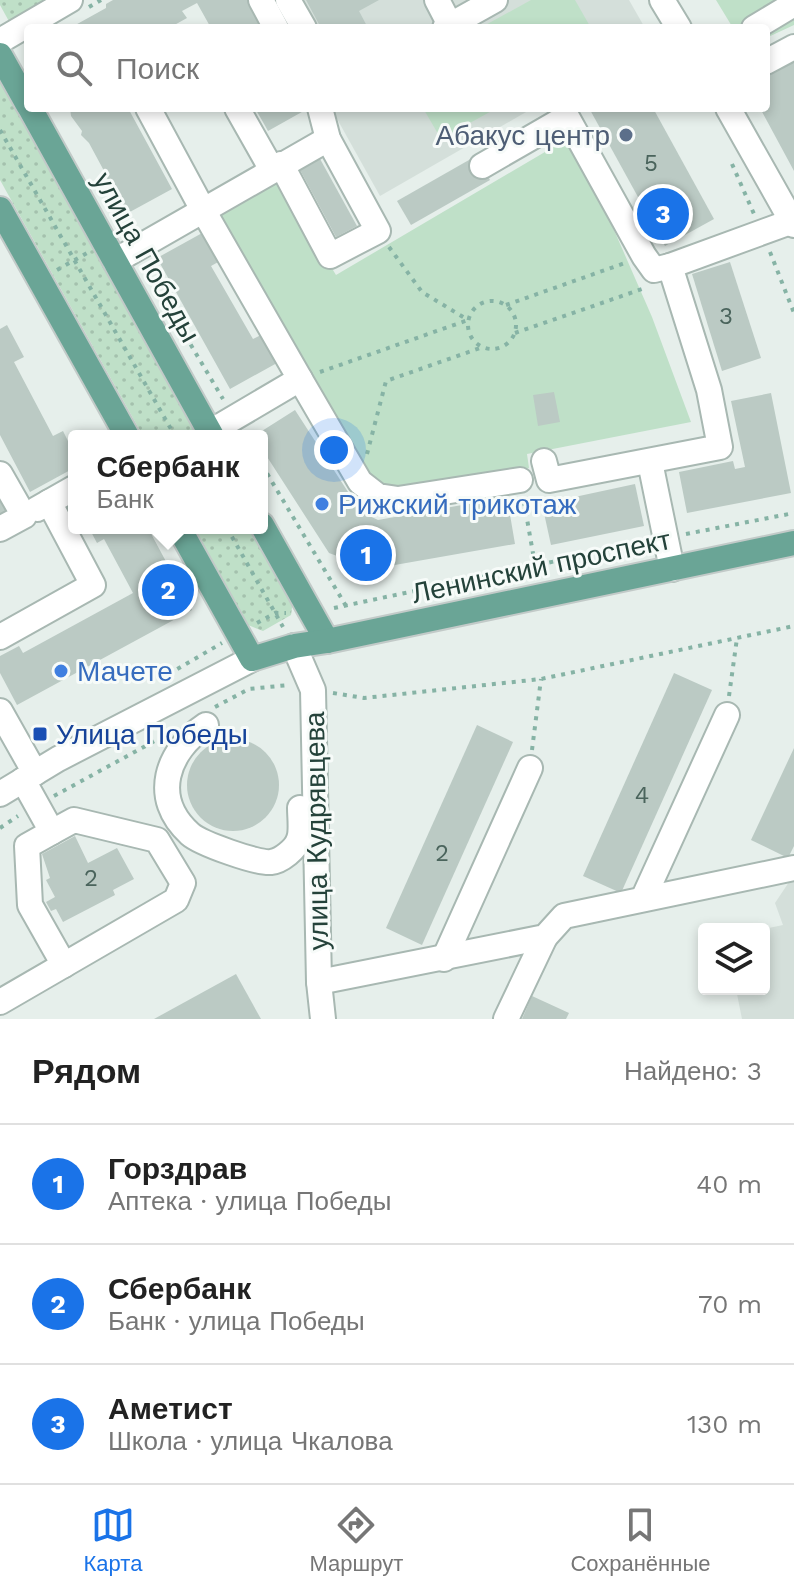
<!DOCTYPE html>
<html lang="ru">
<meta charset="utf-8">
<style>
body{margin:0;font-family:"Work Sans",sans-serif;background:#f2f2f2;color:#222}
.controls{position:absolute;right:24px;bottom:24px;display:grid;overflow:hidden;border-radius:8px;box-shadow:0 4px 12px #0003}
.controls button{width:72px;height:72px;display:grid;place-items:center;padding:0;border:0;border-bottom:2px solid #e0e0e0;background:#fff;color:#222;font:40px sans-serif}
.you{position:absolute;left:334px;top:450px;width:28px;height:28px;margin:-20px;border:6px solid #fff;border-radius:50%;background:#1a73e8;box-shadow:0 0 0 12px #1a73e833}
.badge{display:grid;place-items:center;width:52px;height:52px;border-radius:50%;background:#1a73e8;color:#fff;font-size:26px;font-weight:700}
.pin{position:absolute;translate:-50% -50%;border:4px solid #fff;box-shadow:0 2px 8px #0006}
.popup{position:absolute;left:68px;top:430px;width:200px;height:104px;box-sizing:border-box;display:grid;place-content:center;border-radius:8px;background:#fff;filter:drop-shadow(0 2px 6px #0005);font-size:26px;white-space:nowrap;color:#767676}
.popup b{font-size:30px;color:#222}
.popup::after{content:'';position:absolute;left:50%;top:100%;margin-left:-16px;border:16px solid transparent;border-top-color:#fff}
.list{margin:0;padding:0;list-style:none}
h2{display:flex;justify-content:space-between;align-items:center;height:104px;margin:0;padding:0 32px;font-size:34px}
h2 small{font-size:26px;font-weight:400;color:#767676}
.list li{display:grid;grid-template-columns:52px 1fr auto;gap:24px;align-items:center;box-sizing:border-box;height:120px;padding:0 32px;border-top:2px solid #e0e0e0}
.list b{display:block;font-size:30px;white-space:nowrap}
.list p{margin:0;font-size:26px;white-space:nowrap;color:#767676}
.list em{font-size:26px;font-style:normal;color:#767676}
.icon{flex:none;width:44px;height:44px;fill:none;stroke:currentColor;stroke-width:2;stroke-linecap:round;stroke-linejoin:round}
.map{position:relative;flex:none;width:794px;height:1019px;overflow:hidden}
.search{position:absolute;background:#fff;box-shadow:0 4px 12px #0003;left:24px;right:24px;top:24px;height:88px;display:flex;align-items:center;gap:20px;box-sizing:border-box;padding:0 28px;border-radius:8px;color:#767676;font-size:30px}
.sheet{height:464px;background:#fff}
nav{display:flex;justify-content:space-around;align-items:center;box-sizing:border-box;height:112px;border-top:2px solid #e0e0e0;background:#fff;font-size:22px;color:#767676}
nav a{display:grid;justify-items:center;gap:4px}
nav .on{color:#1a73e8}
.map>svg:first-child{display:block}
.built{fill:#d4dfda}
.grass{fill:#bfe0c8}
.park{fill:url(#park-dots)}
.building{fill:#bbcac4}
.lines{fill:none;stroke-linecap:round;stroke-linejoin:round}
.minor-casing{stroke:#a8b8b2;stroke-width:28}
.major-casing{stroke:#c2cac8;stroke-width:28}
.path{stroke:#86b3a5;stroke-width:4;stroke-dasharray:4 6;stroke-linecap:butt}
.minor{stroke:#fff;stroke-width:24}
.major{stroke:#6aa596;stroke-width:24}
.service-dot{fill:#5c6f8a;stroke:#f7fbf9;stroke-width:3}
.shop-dot{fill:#3f7fe0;stroke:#f7fbf9;stroke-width:3}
.transit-dot{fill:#1a4fb4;stroke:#f7fbf9;stroke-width:3}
.labels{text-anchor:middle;stroke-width:6;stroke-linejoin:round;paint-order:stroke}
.number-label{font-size:24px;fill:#4a645c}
.service-label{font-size:28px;fill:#4e5e75;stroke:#f7fbf9;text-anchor:end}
.street-label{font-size:28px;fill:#24423a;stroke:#f7fbf9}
.shop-label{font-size:28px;fill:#366cbe;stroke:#f7fbf9;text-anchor:start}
.transit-label{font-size:28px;fill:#164399;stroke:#f7fbf9;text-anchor:start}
</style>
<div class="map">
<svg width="794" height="1019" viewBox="0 0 794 1019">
<defs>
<pattern id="park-dots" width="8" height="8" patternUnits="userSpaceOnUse" patternTransform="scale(2)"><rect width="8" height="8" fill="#bfe0c8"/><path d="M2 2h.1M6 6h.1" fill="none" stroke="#a4c1ad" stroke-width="1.8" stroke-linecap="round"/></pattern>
</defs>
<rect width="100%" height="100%" fill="#e6efeb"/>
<!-- built -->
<g class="built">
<path d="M271,0H629L645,28H286Z"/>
<path d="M331,108H533L380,196Z"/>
<path d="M794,881V1019H742L736,989H764V929L783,925L775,903L789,882Z"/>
</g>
<!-- grass -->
<g class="grass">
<path d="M531,0H575L591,28H480Z"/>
<path d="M716,0H794V25L766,38V28H733Z"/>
<path d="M423,108H497L441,139Z"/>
<path d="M567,139L614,230L652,317L691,422L527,454L529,468L398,489L381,486L368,473L214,213L277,178L336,275Z"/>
</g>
<!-- park -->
<g class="park">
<path d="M0,0H56L11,25L0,5Z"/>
<path d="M0,78L202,436H143L0,180Z"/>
<path d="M194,528H253L293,600L291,615L263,631L248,625Z"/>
</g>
<!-- building -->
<g class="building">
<path d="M113,0H248L264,28H211L197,3L182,11L187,18L169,28H70L106,8V4Z"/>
<path d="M306,0H379L359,11L368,28H321Z"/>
<path d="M794,58V171L760,108H766V73Z"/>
<path d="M70,108H128L172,189L128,213L112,190L113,186L103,173V169L89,143L81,135L82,131L71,116Z"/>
<path d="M255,108H309L268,131Z"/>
<path d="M589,108H653L714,219L665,246Z"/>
<path d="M476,156L490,180L411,225L397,201Z"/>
<path d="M319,157L357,226L336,237L299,168Z"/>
<path d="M204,232L220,261L211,266L253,339L261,335L277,363L230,389L157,258Z"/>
<path d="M730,262L761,358L722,371L692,274Z"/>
<path d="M7,325L24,357L14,362L53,436L63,431L74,453V468L30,492L0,435V329Z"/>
<path d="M554,392L560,422L538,426L533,395Z"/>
<path d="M771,393L791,493L687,513L679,472L733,461L735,469L745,467L731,401Z"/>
<path d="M295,410L361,512L378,520L507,497L515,544L372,569L329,553L262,449V436H254Z"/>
<path d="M635,484L644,526L551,545L542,504Z"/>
<path d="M0,491L14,507L0,515Z"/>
<path d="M89,528H148L192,610L17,705L0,673V656L19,646L23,653L133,593L104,539L97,543Z"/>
<path d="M674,673L712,690L621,893L583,876Z"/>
<path d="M477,725L513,742L422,945L386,928Z"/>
<circle cx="233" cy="785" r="46"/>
<path d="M794,748V846L788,858L751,840Z"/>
<path d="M75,836L88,863L117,848L134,879L113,890L115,895L63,922L56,909L51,911L46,902L55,897L46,880L50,878L42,854Z"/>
<path d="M236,974L261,1019H154Z"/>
<path d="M532,996L569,1013L566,1019H522Z"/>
</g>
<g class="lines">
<!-- minor casing -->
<g class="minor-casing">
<g id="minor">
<path d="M261,0L276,28"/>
<path d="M288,0L304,28"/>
<path d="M437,0L450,25"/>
<path d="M662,0L679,28"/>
<path d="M445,28L495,0"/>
<path d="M754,28L794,4"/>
<path d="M0,41L70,0"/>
<path d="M766,62L794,47"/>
<path d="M148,108L203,210L300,379L210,432"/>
<path d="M237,108L272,170"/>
<path d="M728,108L794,225"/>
<path d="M281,164L330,256L378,231L328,139L320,108"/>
<path d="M482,166L567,117L644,256L654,270L670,266"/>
<path d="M115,261L328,139"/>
<path d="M300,379L360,482L378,496L398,499L520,480"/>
<path d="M544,461L549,480L720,447L709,390L670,266L793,221"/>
<path d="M650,462L672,569"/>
<path d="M0,474L24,516L0,529"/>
<path d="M37,509L74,488"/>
<path d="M0,637L93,585L49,502"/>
<path d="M294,646L313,690L319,982L323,1019"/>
<path d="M0,711L35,773"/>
<path d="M206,725C167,751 150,798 190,834C200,843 258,864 271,862C281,861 296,849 299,839C302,831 300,817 300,808"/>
<path d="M23,780L52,832L27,846L30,905L64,965"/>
<path d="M0,794L58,759L252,659"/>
<path d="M643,899L727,715"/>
<path d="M444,959L530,768"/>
<path d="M319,982L545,937L564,916L794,868"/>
<path d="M0,1002L176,900L183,883L157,840L74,820L52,832"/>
<path d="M506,1019L545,937"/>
</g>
</g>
<!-- major casing -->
<g class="major-casing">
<g id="major">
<path d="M0,55L28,105"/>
<path d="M30,108L212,436"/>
<path d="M0,209L127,436"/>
<path d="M262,525L327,641"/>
<path d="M179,528L252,659L294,646L327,641L794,543"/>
</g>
</g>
<!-- path -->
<g class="path">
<path d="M89,7L101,0"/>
<path d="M0,130L175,436"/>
<path d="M732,164L754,214"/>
<path d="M389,247L422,292L468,320"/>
<path d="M770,252L794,313"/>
<path d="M57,270L87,253"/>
<path d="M160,293L223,399"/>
<circle cx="492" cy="325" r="24"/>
<path d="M506,305L625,263"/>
<path d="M515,333L645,288"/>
<path d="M320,372L468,320"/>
<path d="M367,454L386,381L483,347"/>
<path d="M262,465L346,606"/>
<path d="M524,502L537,576"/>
<path d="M227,528L283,627"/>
<path d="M686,534L794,513"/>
<path d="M334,608L646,542"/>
<path d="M257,623L275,613H286"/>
<path d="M160,679L222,643"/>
<path d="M333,693L364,698L541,679L794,626"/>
<path d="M729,696L737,638"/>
<path d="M215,707L249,689L289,685"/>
<path d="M532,750L541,679"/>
<path d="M54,796L162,737"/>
<path d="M0,828L18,816"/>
</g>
<!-- minor -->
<use href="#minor" class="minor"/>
<!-- major -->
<use href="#major" class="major"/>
</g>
<!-- markers -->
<circle class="service-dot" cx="626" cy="135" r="8"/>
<g class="shop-dot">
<circle cx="322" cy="504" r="8"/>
<circle cx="61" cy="671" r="8"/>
</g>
<rect class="transit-dot" x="32" y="726" width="16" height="16" rx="4"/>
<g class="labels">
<!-- number labels -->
<g class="number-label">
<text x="651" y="171">5</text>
<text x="726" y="324">3</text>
<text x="642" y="803">4</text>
<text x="442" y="861">2</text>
<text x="91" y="886">2</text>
</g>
<!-- service labels -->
<g class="service-label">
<text x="610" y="145">Абакус центр</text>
</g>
<!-- street labels -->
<g class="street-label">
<text transform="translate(147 257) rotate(61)" y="10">улица Победы</text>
<text transform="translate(541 566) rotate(-12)" y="10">Ленинский проспект</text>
<text transform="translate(316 831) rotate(-91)" y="10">улица Кудрявцева</text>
</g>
<!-- shop labels -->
<g class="shop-label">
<text x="338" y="514">Рижский трикотаж</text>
<text x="77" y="681">Мачете</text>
</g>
<!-- transit labels -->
<g class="transit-label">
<text x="56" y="744">Улица Победы</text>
</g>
</g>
</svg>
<div class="controls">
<button><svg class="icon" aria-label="layers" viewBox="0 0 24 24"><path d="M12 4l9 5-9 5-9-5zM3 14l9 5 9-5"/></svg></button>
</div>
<div class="you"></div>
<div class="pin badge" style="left:366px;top:555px">1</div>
<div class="pin badge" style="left:168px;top:590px">2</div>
<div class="popup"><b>Сбербанк</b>Банк</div>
<div class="pin badge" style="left:663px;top:214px">3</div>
<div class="search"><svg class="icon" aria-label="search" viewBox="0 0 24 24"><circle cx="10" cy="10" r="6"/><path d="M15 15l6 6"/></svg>Поиск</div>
</div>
<section class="sheet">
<h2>Рядом<small>Найдено: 3</small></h2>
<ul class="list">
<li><span class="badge">1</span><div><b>Горздрав</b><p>Аптека · улица Победы</p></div><em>40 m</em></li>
<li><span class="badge">2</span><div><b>Сбербанк</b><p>Банк · улица Победы</p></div><em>70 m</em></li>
<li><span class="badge">3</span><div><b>Аметист</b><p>Школа · улица Чкалова</p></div><em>130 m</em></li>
</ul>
</section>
<nav>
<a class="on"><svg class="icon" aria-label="map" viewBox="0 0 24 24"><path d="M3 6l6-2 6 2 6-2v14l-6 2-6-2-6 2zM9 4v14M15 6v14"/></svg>Карта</a>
<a><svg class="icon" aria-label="directions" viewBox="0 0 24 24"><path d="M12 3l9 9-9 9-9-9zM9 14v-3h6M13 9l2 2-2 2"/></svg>Маршрут</a>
<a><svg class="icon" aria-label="saved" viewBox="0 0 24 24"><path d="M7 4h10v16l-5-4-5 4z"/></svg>Сохранённые</a>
</nav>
